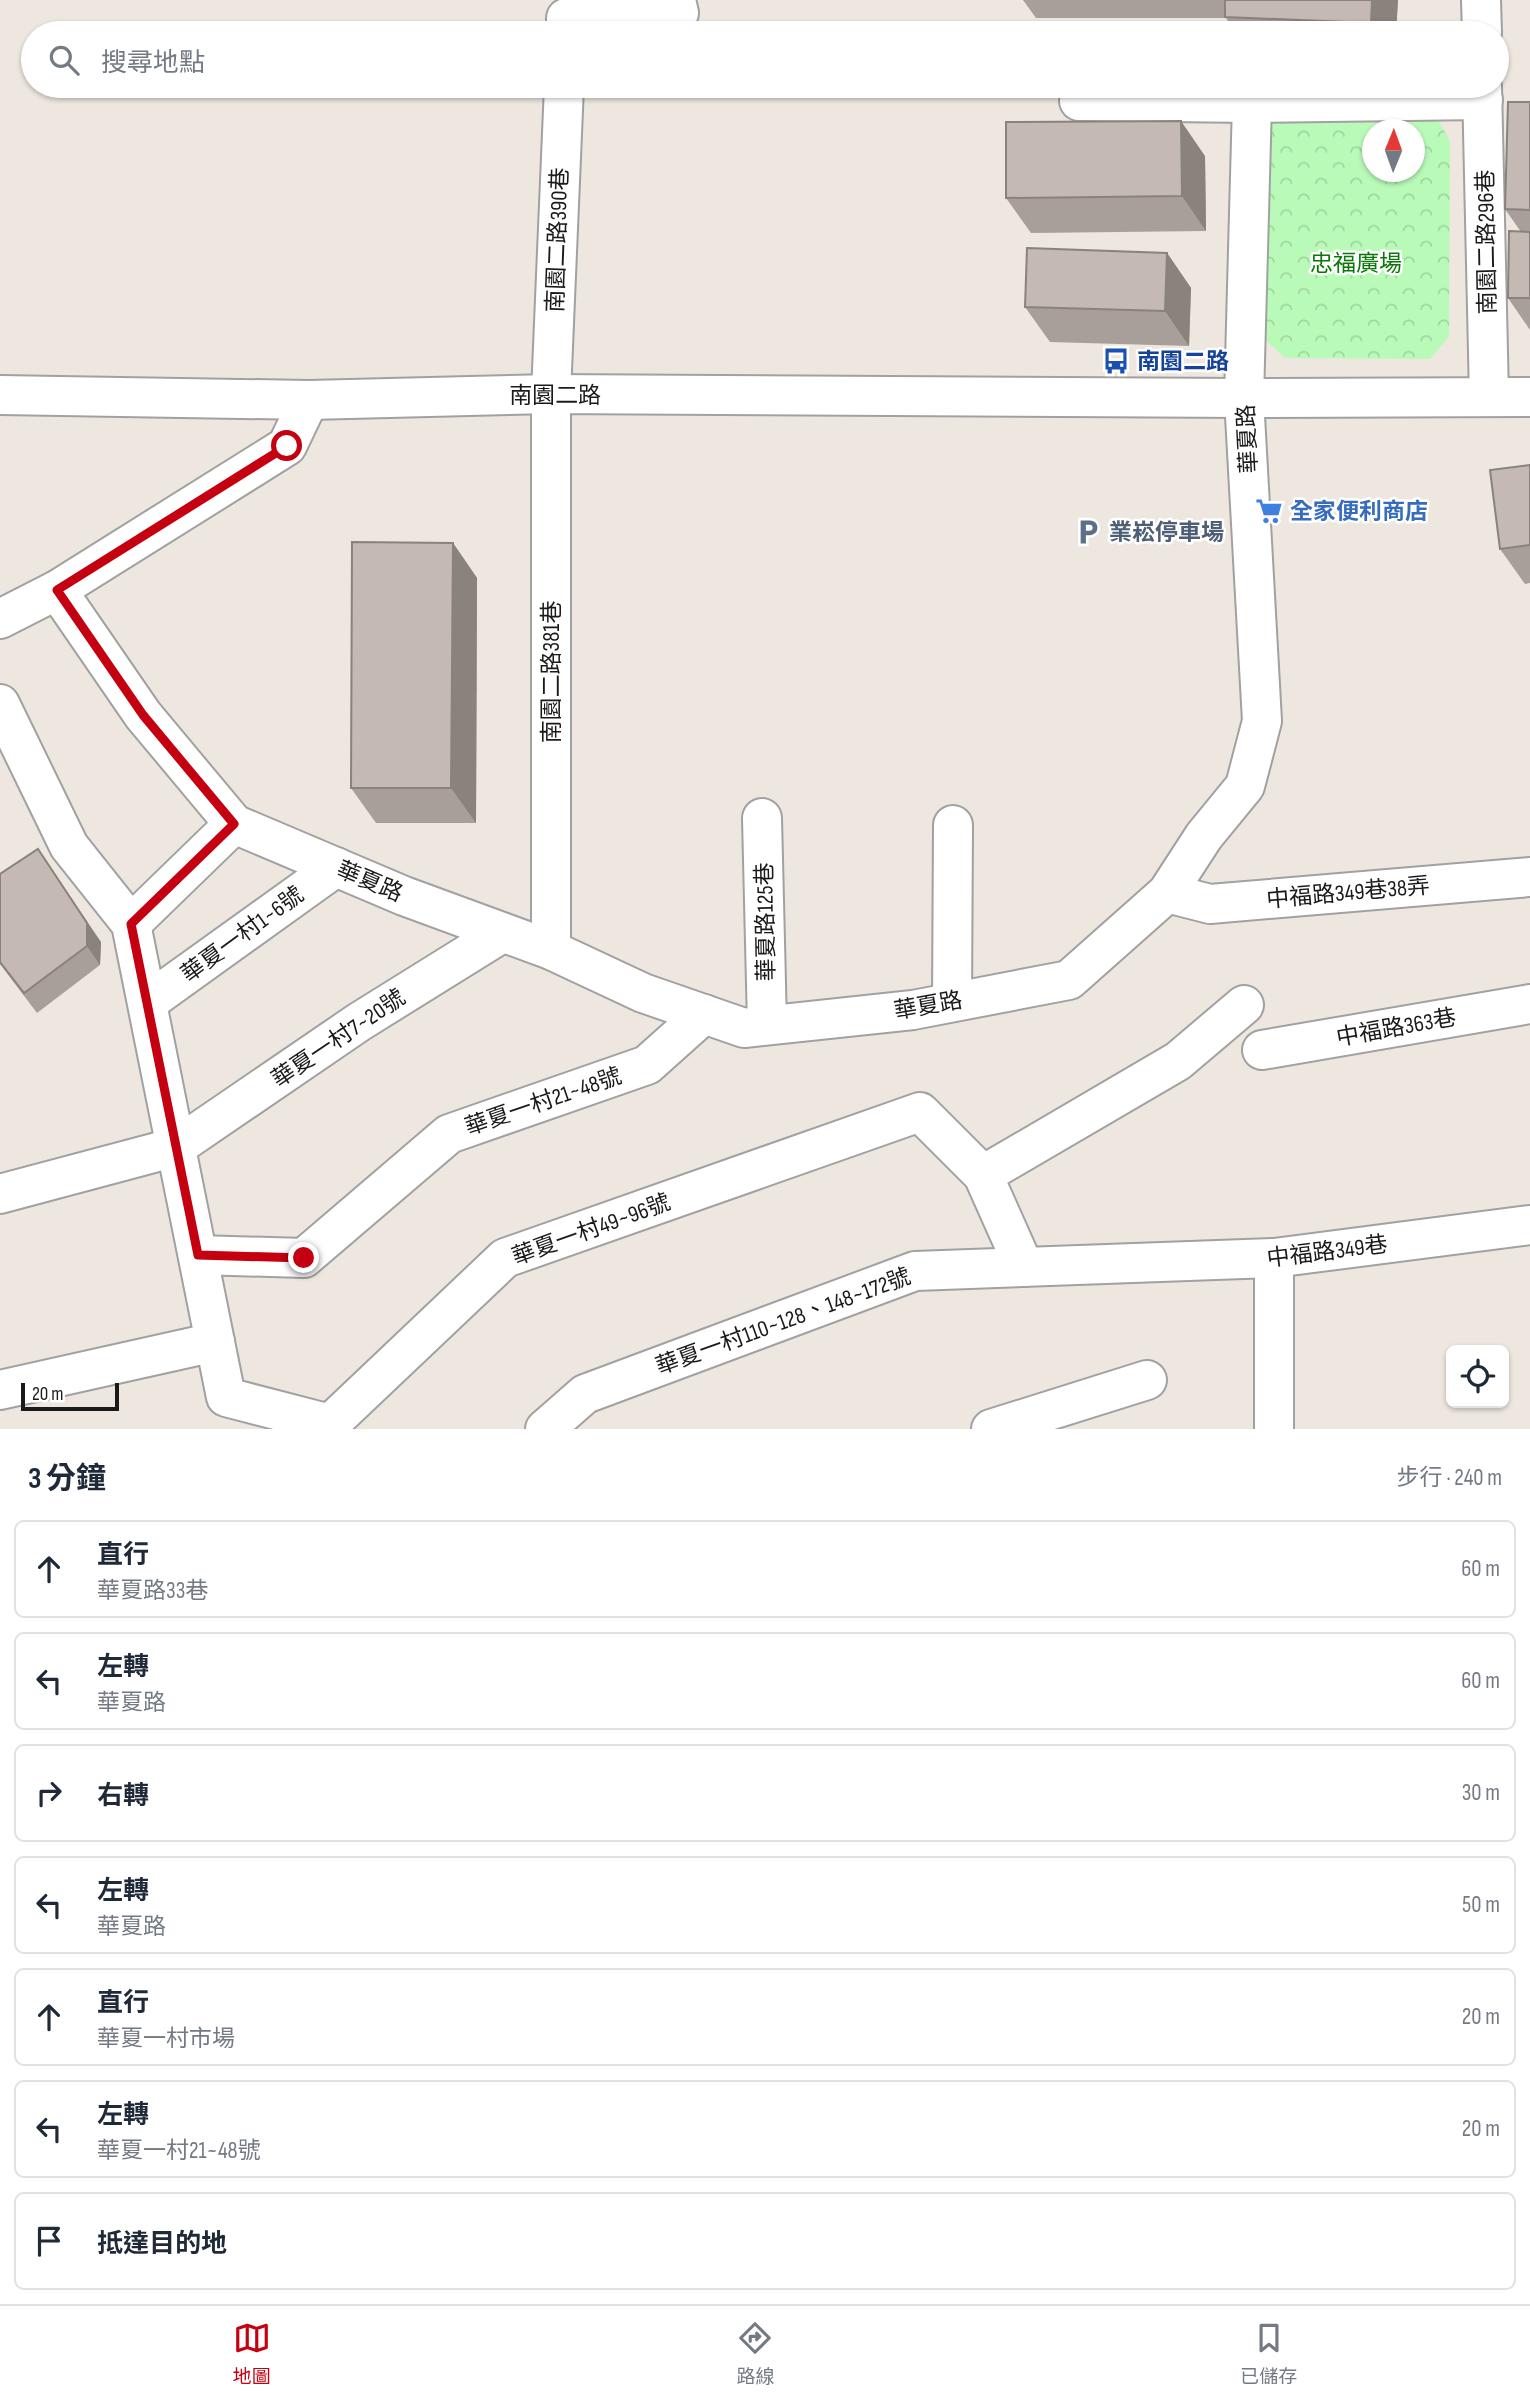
<!DOCTYPE html>
<html lang="zh-TW">
<meta charset="utf-8">
<style>
body{margin:0;font-family:"Sofia Sans Condensed","Noto Sans TC",sans-serif;background:#f6f6f7;color:#1f2937}
.controls{position:absolute;right:21px;bottom:21px;display:grid;overflow:hidden;border-radius:10px;box-shadow:0 2px 5px #0004}
.controls button{width:63px;height:63px;display:grid;place-items:center;padding:0;border:0;border-bottom:2px solid #e0e1e3;background:#fff;color:#1f2937;font:35px sans-serif}
.compass{position:absolute;left:1362px;top:119px;width:63px;height:63px;border-radius:50%;background:#fff;box-shadow:0 2px 5px #0004;rotate:1deg}
.scale{position:absolute;left:21px;bottom:18px;width:98px;box-sizing:border-box;padding-left:7px;border:4px solid #1a1a1a;border-top:0;font-size:19px;line-height:24px;white-space:nowrap;color:#1a1a1a;-webkit-text-stroke:5px #fff;paint-order:stroke}
.stop{position:absolute;width:21px;height:21px;margin:-16px;border:5px solid #c50011;border-radius:50%;background:#fff}
.stop.end{background:#c50011;border-color:#fff;box-shadow:0 2px 7px #0008}
.list{margin:0;padding:0;list-style:none}
h2{display:flex;justify-content:space-between;align-items:center;height:91px;margin:0;padding:0 28px;font-size:30px}
h2 small{font-size:23px;font-weight:400;color:#747a83}
.list li{display:grid;grid-template-columns:46px 1fr auto;gap:21px;align-items:center;box-sizing:border-box;height:98px;margin:0 14px 14px;padding:0 14px;border:2px solid #e0e1e3;border-radius:10px}
.list b{display:block;font-size:26px;white-space:nowrap}
.list p{margin:0;font-size:23px;white-space:nowrap;color:#747a83}
.list em{font-size:23px;font-style:normal;color:#747a83}
.icon{flex:none;width:38px;height:38px;fill:none;stroke:currentColor;stroke-width:2;stroke-linecap:round;stroke-linejoin:round}
.map{position:relative;flex:none;width:1530px;height:1429px;overflow:hidden}
.search{position:absolute;background:#fff;box-shadow:0 2px 5px #0004;left:21px;right:21px;top:21px;height:77px;display:flex;align-items:center;gap:18px;box-sizing:border-box;padding:0 24px;border-radius:38px;color:#747a83;font-size:26px}
.sheet{height:875px;background:#fff}
nav{display:flex;justify-content:space-around;align-items:center;box-sizing:border-box;height:98px;border-top:2px solid #e0e1e3;background:#fff;font-size:19px;color:#747a83}
nav a{display:grid;justify-items:center;gap:4px}
nav .on{color:#c50011}
.map>svg:first-child{display:block}
.park{fill:url(#park-crowns);fill-rule:evenodd}
.lines{fill:none;stroke-linecap:round;stroke-linejoin:round}
.minor-casing{stroke:#a1a1a1;stroke-width:42}
.minor{stroke:#fff;stroke-width:38}
.wall{fill:#a99f9a}
.shaded-wall{fill:#89827d}
.building{fill:#c4b9b3;stroke:#89827d;stroke-width:2}
.route{stroke:#c50011;stroke-width:9}
.labels{text-anchor:middle;stroke-width:5;stroke-linejoin:round;paint-order:stroke}
.street-label{font-size:23px;fill:#1a1a1a;stroke:#fff}
.park-label{font-size:23px;fill:#0a7709;stroke:#fff}
.transit-label{font-size:23px;font-weight:bold;fill:#164399;stroke:#fff;text-anchor:start}
.shop-label{font-size:23px;font-weight:bold;fill:#366cbe;stroke:#fff;text-anchor:start}
.service-label{font-size:23px;font-weight:bold;fill:#4e5e75;stroke:#fff;text-anchor:start}
</style>
<div class="map">
<svg width="1530" height="1429" viewBox="0 0 1530 1429">
<defs>
<pattern id="park-crowns" width="20" height="18" patternUnits="userSpaceOnUse" patternTransform="scale(1.75)"><rect width="20" height="18" fill="#bafab9"/><path d="M2 6a3 3 0 1 1 6 0M12 15a3 3 0 1 1 6 0" fill="none" stroke="#9fd69e"/></pattern>
</defs>
<rect width="100%" height="100%" fill="#ede7df"/>
<!-- park -->
<path class="park" d="M1277,117L1437,118L1450,141L1449,337L1430,359L1285,358L1261,336L1262,131ZM1372,130H1414V172H1372Z"/>
<g class="lines">
<!-- minor casing -->
<g class="minor-casing">
<g id="minor">
<path d="M1481,0L1482,33"/>
<path d="M566,33V18L679,13L676,0"/>
<path d="M1482,86L1489,397"/>
<path d="M1079,101L1252,103L1483,100"/>
<path d="M0,395L309,400L551,394L1244,398L1530,397"/>
<path d="M57,590L143,715L234,824L404,896L551,950L643,993L744,1028L913,1010L1069,980L1167,893L1204,836L1245,786L1262,721L1244,398L1252,103"/>
<path d="M0,619L57,590L287,446L309,400"/>
<path d="M0,704L69,846L131,924L226,1397L330,1424L505,1258L920,1112L983,1175L1024,1267"/>
<path d="M762,818L767,1025"/>
<path d="M1167,893L1210,904L1530,877"/>
<path d="M131,924L234,824"/>
<path d="M551,950V394L564,86"/>
<path d="M148,1002L336,867"/>
<path d="M952,1002L953,825"/>
<path d="M1262,1050L1530,1004"/>
<path d="M983,1175L1178,1061L1244,1005"/>
<path d="M0,1194L176,1147L359,1022L502,933"/>
<path d="M198,1255L304,1258L449,1134L647,1065L704,1014"/>
<path d="M1274,1258V1429"/>
<path d="M0,1390L215,1342"/>
<path d="M545,1429L585,1394L915,1271L1274,1258L1530,1225"/>
<path d="M991,1429L1147,1380"/>
</g>
</g>
<!-- minor -->
<use href="#minor" class="minor"/>
</g>
<!-- wall -->
<g class="wall">
<path d="M1023,0H1398L1396,33H1236L1226,18H1036Z"/>
<path d="M1530,102V330L1508,298L1521,232L1505,209Z"/>
<path d="M1205,156L1206,231L1031,233L1006,198Z"/>
<path d="M1167,253L1191,288L1189,346L1050,342L1025,307Z"/>
<path d="M1530,465V583L1525,584L1500,549Z"/>
<path d="M453,543L477,578L476,823H376L351,788Z"/>
<path d="M0,874L101,942L100,965L37,1013L0,964Z"/>
</g>
<!-- shaded-wall -->
<g class="shaded-wall">
<path d="M1372,0H1398L1396,33H1378L1371,23Z"/>
<path d="M1181,121L1205,156L1206,231L1182,196Z"/>
<path d="M1167,253L1191,288L1189,346L1165,311Z"/>
<path d="M453,543L477,578L476,823L451,788Z"/>
<path d="M38,849L101,942L100,965L87,946Z"/>
</g>
<!-- building -->
<g class="building">
<path d="M1225,0H1372L1371,23L1225,17Z"/>
<path d="M1508,102H1530V210L1505,209Z"/>
<path d="M1181,121L1182,196L1006,198V122Z"/>
<path d="M1509,231L1530,232V298H1508Z"/>
<path d="M1027,248L1167,253L1165,311L1025,307Z"/>
<path d="M1530,465V545L1500,549L1490,470Z"/>
<path d="M352,542L453,543L451,788H351Z"/>
<path d="M38,849L87,923V946L24,993L0,962V874Z"/>
</g>
<g class="lines">
<!-- route -->
<path class="route" d="M287,446L57,590L143,715L234,824L131,924L198,1255L304,1258"/>
</g>
<!-- icons -->
<defs>
<g id="bus-bare" transform="scale(2.1)"><path d="M-5-6H5V4H4V6H2V4H-2V6H-4V4H-5ZM-3.5-4V0h7V-4ZM-3.5 1.2v1.5H-2V1.2ZM2 1.2v1.5H3.5V1.2Z" fill="#1a4fb4" stroke="#fff" stroke-width="2.5" paint-order="stroke"/></g>
<g id="supermarket-bare" transform="scale(2.1)"><path d="M-6-5.5h2.5l.6 2H6L4.5 2H-2.5L-4.4-4H-6ZM-1.5 3.2a1.3 1.3 0 1 0 .1 0ZM3 3.2a1.3 1.3 0 1 0 .1 0Z" fill="#3f7fe0" stroke="#fff" stroke-width="2.5" paint-order="stroke"/></g>
<g id="parking-bare" transform="scale(2.1)"><path d="M-3.5-5.5H1a3.5 3.5 0 0 1 0 7H-1V5.5H-3.5ZM-1-3.4V-.6H.8a1.4 1.4 0 0 0 0-2.8Z" fill="#5c6f8a" stroke="#fff" stroke-width="2.5" paint-order="stroke"/></g>
</defs>
<g fill-rule="evenodd">
<use href="#bus-bare" x="1116" y="361"/>
<use href="#supermarket-bare" x="1269" y="511"/>
<use href="#parking-bare" x="1088" y="532"/>
</g>
<g class="labels">
<!-- street labels -->
<g class="street-label">
<text transform="translate(557 240) rotate(-88)" y="8">南園二路390巷</text>
<text transform="translate(1486 242) rotate(-91)" y="8">南園二路296巷</text>
<text x="555" y="403">南園二路</text>
<text transform="translate(1247 439) rotate(-93)" y="8">華夏路</text>
<text transform="translate(551 672) rotate(-90)" y="8">南園二路381巷</text>
<text transform="translate(370 881) rotate(23)" y="8">華夏路</text>
<text transform="translate(1348 892) rotate(-5)" y="8">中福路349巷38弄</text>
<text transform="translate(765 922) rotate(-91)" y="8">華夏路125巷</text>
<text transform="translate(242 934) rotate(-36)" y="8">華夏一村1~6號</text>
<text transform="translate(928 1005) rotate(-10)" y="8">華夏路</text>
<text transform="translate(1396 1027) rotate(-10)" y="8">中福路363巷</text>
<text transform="translate(338 1038) rotate(-34)" y="8">華夏一村7~20號</text>
<text transform="translate(543 1101) rotate(-19)" y="8">華夏一村21~48號</text>
<text transform="translate(591 1229) rotate(-20)" y="8">華夏一村49~96號</text>
<text transform="translate(1327 1251) rotate(-7)" y="8">中福路349巷</text>
<text transform="translate(783 1321) rotate(-20)" y="8">華夏一村110~128、148~172號</text>
</g>
<!-- park labels -->
<g class="park-label">
<text x="1356" y="271">忠福廣場</text>
</g>
<!-- transit labels -->
<g class="transit-label">
<text x="1137" y="369">南園二路</text>
</g>
<!-- shop labels -->
<g class="shop-label">
<text x="1290" y="519">全家便利商店</text>
</g>
<!-- service labels -->
<g class="service-label">
<text x="1109" y="540">業崧停車場</text>
</g>
</g>
</svg>
<div class="controls">
<button><svg class="icon" aria-label="locate" viewBox="0 0 24 24"><circle cx="12" cy="12" r="6"/><path d="M12 2v4M12 18v4M2 12h4M18 12h4"/></svg></button>
</div>
<svg class="compass" viewBox="-18 -18 36 36"><path d="M0-13l5 13h-10z" fill="#e53935"/><path d="M0 13l5-13h-10z" fill="#747a83"/></svg>
<div class="scale">20 m</div>
<div class="stop" style="left:287px;top:446px"></div>
<div class="stop end" style="left:304px;top:1258px"></div>
<div class="search"><svg class="icon" aria-label="search" viewBox="0 0 24 24"><circle cx="10" cy="10" r="6"/><path d="M15 15l6 6"/></svg>搜尋地點</div>
</div>
<section class="sheet">
<h2>3 分鐘<small>步行 · 240 m</small></h2>
<ul class="list">
<li><svg class="icon" aria-label="ahead" viewBox="0 0 24 24"><path d="M12 20V5M6 11l6-6 6 6"/></svg><div><b>直行</b><p>華夏路33巷</p></div><em>60 m</em></li>
<li><svg class="icon" aria-label="left" viewBox="0 0 24 24"><path d="M17 20v-9H6M10 6l-5 5 5 5"/></svg><div><b>左轉</b><p>華夏路</p></div><em>60 m</em></li>
<li><svg class="icon" aria-label="right" viewBox="0 0 24 24"><path d="M7 20v-9h11M14 6l5 5-5 5"/></svg><div><b>右轉</b></div><em>30 m</em></li>
<li><svg class="icon" aria-label="left" viewBox="0 0 24 24"><path d="M17 20v-9H6M10 6l-5 5 5 5"/></svg><div><b>左轉</b><p>華夏路</p></div><em>50 m</em></li>
<li><svg class="icon" aria-label="ahead" viewBox="0 0 24 24"><path d="M12 20V5M6 11l6-6 6 6"/></svg><div><b>直行</b><p>華夏一村市場</p></div><em>20 m</em></li>
<li><svg class="icon" aria-label="left" viewBox="0 0 24 24"><path d="M17 20v-9H6M10 6l-5 5 5 5"/></svg><div><b>左轉</b><p>華夏一村21~48號</p></div><em>20 m</em></li>
<li><svg class="icon" aria-label="arrive" viewBox="0 0 24 24"><path d="M6 21V4h12l-3 4 3 4H6"/></svg><div><b>抵達目的地</b></div></li>
</ul>
</section>
<nav>
<a class="on"><svg class="icon" aria-label="map" viewBox="0 0 24 24"><path d="M3 6l6-2 6 2 6-2v14l-6 2-6-2-6 2zM9 4v14M15 6v14"/></svg>地圖</a>
<a><svg class="icon" aria-label="directions" viewBox="0 0 24 24"><path d="M12 3l9 9-9 9-9-9zM9 14v-3h6M13 9l2 2-2 2"/></svg>路線</a>
<a><svg class="icon" aria-label="saved" viewBox="0 0 24 24"><path d="M7 4h10v16l-5-4-5 4z"/></svg>已儲存</a>
</nav>
